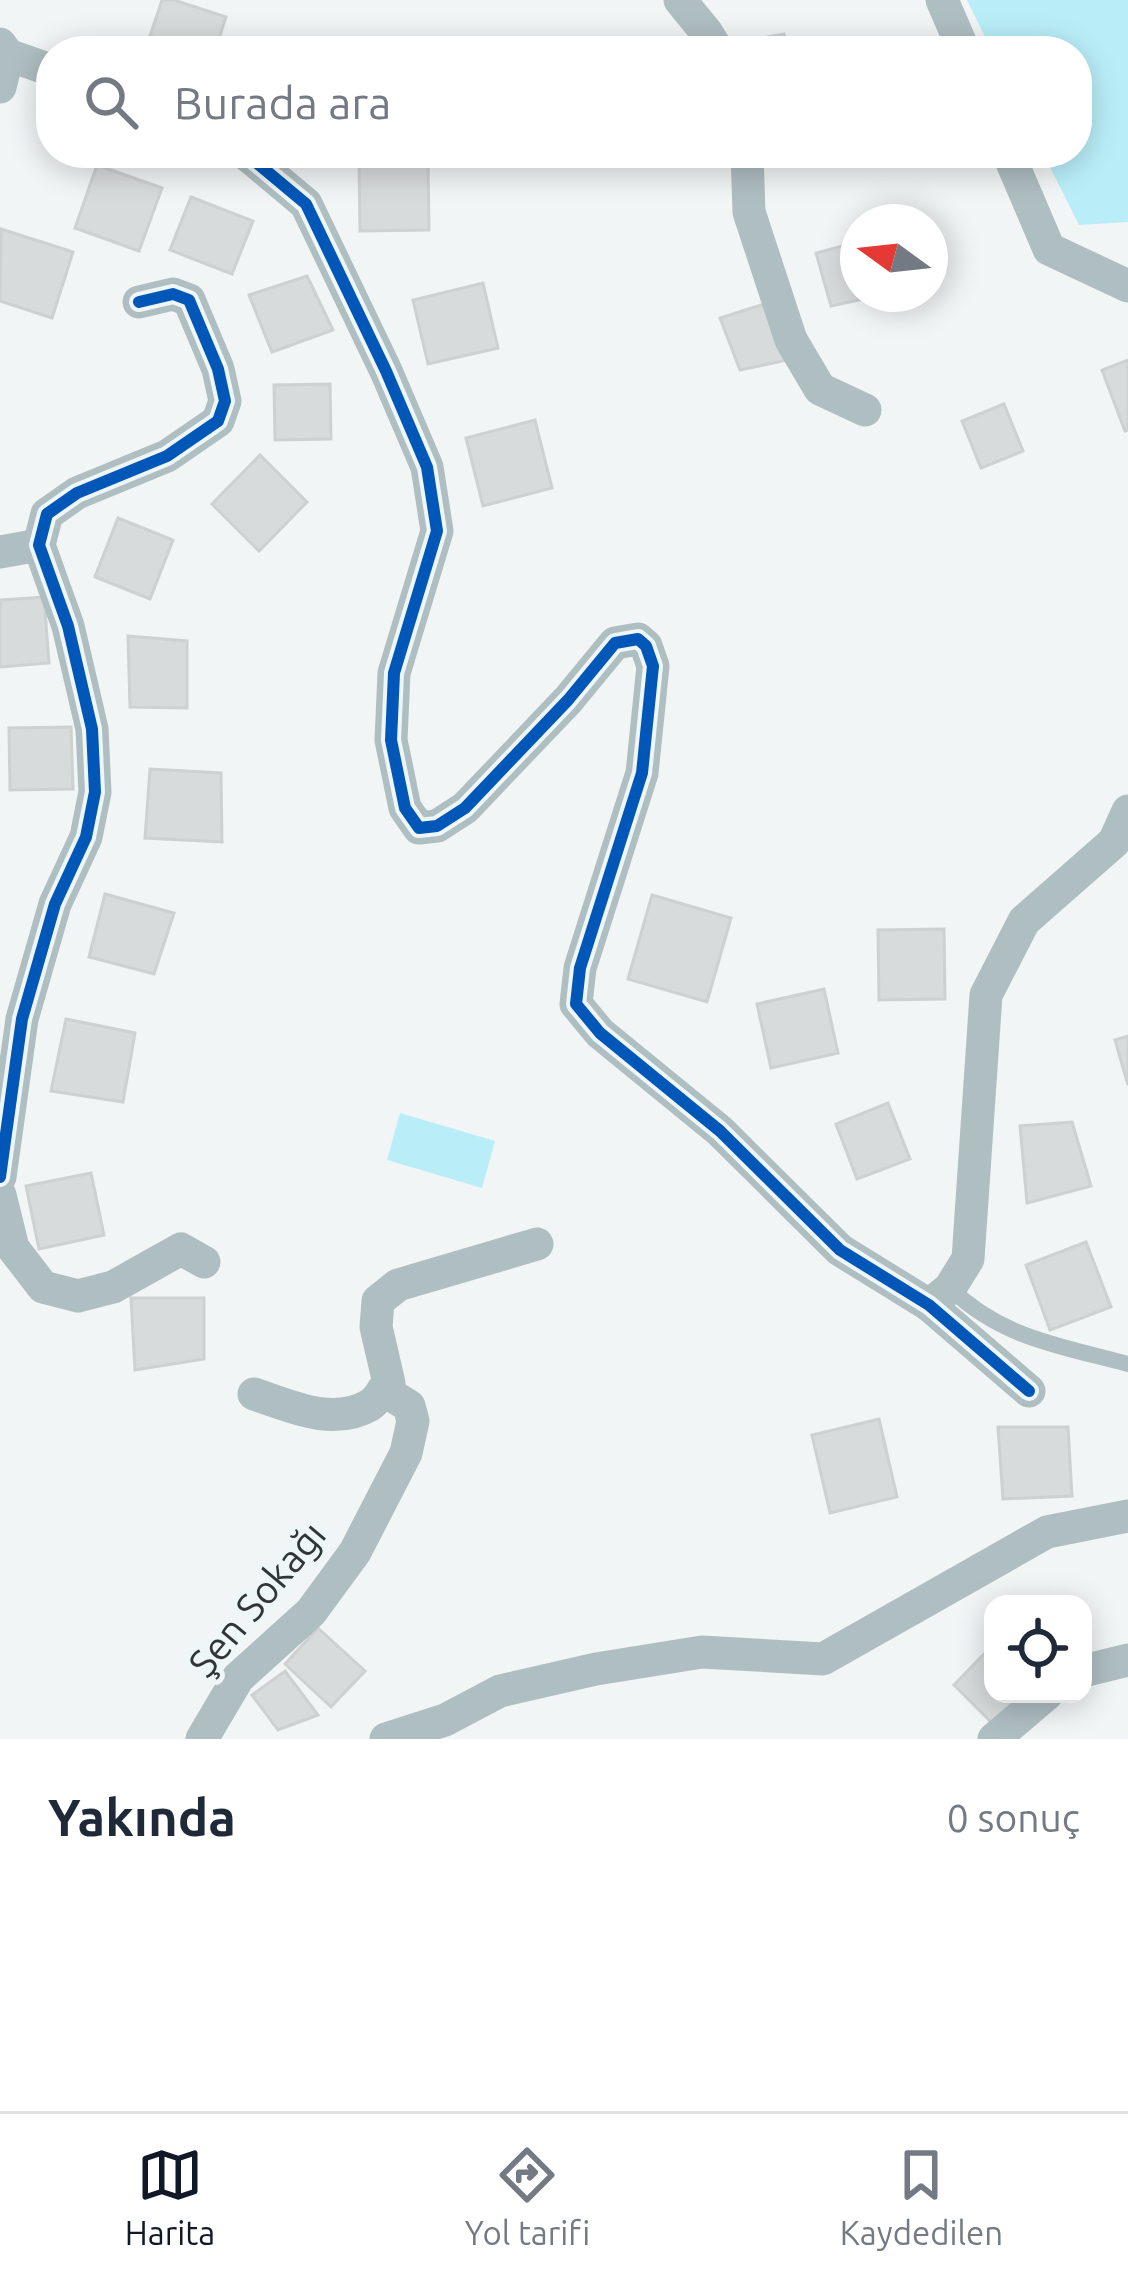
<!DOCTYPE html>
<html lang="tr">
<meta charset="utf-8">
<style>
body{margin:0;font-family:Ubuntu,sans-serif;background:#f6f6f7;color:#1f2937}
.controls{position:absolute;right:36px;bottom:36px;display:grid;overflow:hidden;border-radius:24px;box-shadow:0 6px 30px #0003}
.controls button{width:108px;height:108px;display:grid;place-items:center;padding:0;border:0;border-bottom:3px solid #e0e1e3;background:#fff;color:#1f2937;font:60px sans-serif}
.compass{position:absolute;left:840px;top:204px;width:108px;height:108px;border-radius:50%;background:#fff;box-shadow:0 6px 30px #0003;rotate:285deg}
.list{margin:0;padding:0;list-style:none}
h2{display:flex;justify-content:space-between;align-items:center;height:156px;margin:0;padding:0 48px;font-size:51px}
h2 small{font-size:39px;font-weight:400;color:#747a83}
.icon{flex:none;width:66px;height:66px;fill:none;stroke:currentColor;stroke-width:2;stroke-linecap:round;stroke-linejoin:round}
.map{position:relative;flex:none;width:1128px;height:1739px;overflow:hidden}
.search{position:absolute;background:#fff;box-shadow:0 6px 30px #0003;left:36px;right:36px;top:36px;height:132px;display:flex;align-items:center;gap:30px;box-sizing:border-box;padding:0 42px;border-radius:48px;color:#747a83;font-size:45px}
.sheet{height:372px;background:#fff}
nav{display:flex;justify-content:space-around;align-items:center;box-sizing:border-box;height:168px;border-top:3px solid #e0e1e3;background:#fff;font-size:33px;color:#747a83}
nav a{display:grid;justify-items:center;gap:6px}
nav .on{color:#111827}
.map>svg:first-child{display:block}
.green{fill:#b9eef9}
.building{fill:#d8dbdb;stroke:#ced1d1;stroke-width:3}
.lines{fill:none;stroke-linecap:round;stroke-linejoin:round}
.service{stroke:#afbec1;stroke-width:16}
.minor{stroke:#afbec1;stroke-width:33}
.cycleway-casing{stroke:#eff6f7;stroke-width:20}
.cycleway{stroke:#0057b8;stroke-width:12}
.labels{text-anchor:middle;stroke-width:10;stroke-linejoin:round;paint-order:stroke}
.street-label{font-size:39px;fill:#323535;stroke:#eff6f7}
</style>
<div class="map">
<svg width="1128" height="1739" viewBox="0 0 1128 1739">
<rect width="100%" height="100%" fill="#f1f5f5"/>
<!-- green -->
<g class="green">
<path d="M967,0H1128V222L1079,225L1043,153H1077V51H992Z"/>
<path d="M400,1113L495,1141L482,1188L387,1160Z"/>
</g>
<!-- building -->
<g class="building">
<path d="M162,0H174L226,17L215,51H145Z"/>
<path d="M784,34L789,51H739L736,43Z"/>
<path d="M428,162L429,230L360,231L359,164Z"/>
<path d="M97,165L162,188L139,251L75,228Z"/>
<path d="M191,197L253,221L232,274L170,250Z"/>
<path d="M1,229L73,252L52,318L0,301Z"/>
<path d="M858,242V294H886L831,306L816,253Z"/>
<path d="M307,276L333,330L272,352L249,295Z"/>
<path d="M483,283L498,348L428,364L413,300Z"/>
<path d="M771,302L792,359L740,370L720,318Z"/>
<path d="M1128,360V430L1125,431L1102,370Z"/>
<path d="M330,384L331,439L275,440L274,385Z"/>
<path d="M1004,404L1023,451L981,468L962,421Z"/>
<path d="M535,420L552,488L483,506L466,438Z"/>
<path d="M260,455L307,502L259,551L212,504Z"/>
<path d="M118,518L173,540L150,599L95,577Z"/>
<path d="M44,597L49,663L0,667V600Z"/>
<path d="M128,636L187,641V708L130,707Z"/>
<path d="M71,727L73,789L10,790L9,728Z"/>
<path d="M150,769L221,773L222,842L145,838Z"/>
<path d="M105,894L174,913L154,974L89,957Z"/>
<path d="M652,895L731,918L707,1002L628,979Z"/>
<path d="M944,929L945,999L879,1000L878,930Z"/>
<path d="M824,989L838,1053L771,1068L757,1004Z"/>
<path d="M66,1019L135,1033L123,1102L51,1091Z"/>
<path d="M1128,1036V1085L1115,1040Z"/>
<path d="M888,1103L910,1159L857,1179L836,1124Z"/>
<path d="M1072,1122L1091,1186L1027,1203L1020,1126Z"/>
<path d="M91,1173L104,1235L39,1249L26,1186Z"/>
<path d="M1086,1242L1111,1307L1050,1330L1026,1265Z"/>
<path d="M131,1298H204V1359L135,1370Z"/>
<path d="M879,1419L897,1497L830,1513L812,1435Z"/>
<path d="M998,1427H1068L1072,1496L1003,1499Z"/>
<path d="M318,1628L365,1671L331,1707L285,1664Z"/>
<path d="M988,1650L993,1655V1694H1027L995,1726L954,1685Z"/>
<path d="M285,1671L318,1715L278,1730L252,1695Z"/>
</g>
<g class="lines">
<!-- service -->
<path class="service" d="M950,1288C1001,1338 1061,1346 1128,1364"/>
<!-- minor -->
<g class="minor">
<path d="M680,0L707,33L718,51"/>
<path d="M942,0L964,51"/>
<path d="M0,44L8,55L0,87"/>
<path d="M8,55L51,70"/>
<path d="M245,153L306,204L386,371L427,467L437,531L394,673L391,740L405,808L419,828L437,826L465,808L568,700L615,643L638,639L646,646L653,666L642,773L580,968L576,1004L600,1033L720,1131L840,1250L929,1305L1029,1391"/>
<path d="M747,153L749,212L791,340L820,389L865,410"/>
<path d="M1008,153L1049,249L1128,286"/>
<path d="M0,552L39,545"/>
<path d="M0,1177L22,1019L55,904L86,837L95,792L92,729L68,626L39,545L47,514L77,493L167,456L218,421L225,401L218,369L189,300L173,294L139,302"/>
<path d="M0,1195L13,1248L43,1287L78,1296L113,1287L181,1249L204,1262"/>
<path d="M929,1305L950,1288L968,1259L986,995L1024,921L1114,842L1128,811"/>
<path d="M254,1394C290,1406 333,1427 370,1405C377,1401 383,1390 389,1383L376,1327L378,1301L398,1285L537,1244"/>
<path d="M1083,1671L1128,1660"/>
<path d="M202,1739L238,1678L311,1612L355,1552L406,1453L413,1421L409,1406L383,1390"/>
<path d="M386,1739L445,1720L500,1691L596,1669L702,1652L823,1659L1047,1532L1128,1516"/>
<path d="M994,1739L1047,1694"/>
</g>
<!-- cycleway casing -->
<g class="cycleway-casing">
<g id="cycleway">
<path d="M245,153L306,204L386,371L427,467L437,531L394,673L391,740L405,808L419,828L437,826L465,808L568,700L615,643L638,639L646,646L653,666L642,773L580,968L576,1004L600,1033L720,1131L840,1250L929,1305L1029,1391"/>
<path d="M0,1177L22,1019L55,904L86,837L95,792L92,729L68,626L39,545L47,514L77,493L167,456L218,421L225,401L218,369L189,300L173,294L139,302"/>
</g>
</g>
<!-- cycleway -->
<use href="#cycleway" class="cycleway"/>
</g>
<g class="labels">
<!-- street labels -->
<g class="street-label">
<text transform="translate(257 1599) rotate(-50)" y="14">Şen Sokağı</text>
</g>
</g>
</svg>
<div class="controls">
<button><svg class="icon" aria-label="locate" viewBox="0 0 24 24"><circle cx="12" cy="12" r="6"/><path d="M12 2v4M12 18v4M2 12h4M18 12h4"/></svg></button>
</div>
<svg class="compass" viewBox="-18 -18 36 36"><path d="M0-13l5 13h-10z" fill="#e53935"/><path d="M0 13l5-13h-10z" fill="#747a83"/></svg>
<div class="search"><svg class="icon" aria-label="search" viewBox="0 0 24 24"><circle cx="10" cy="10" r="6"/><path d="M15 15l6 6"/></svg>Burada ara</div>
</div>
<section class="sheet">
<h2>Yakında<small>0 sonuç</small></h2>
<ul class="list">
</ul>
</section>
<nav>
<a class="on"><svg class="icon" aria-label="map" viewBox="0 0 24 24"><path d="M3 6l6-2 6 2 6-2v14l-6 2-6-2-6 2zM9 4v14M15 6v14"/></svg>Harita</a>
<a><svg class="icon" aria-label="directions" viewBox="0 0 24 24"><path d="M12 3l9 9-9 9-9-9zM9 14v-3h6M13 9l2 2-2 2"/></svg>Yol tarifi</a>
<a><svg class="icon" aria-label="saved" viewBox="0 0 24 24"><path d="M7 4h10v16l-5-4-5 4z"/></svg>Kaydedilen</a>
</nav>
